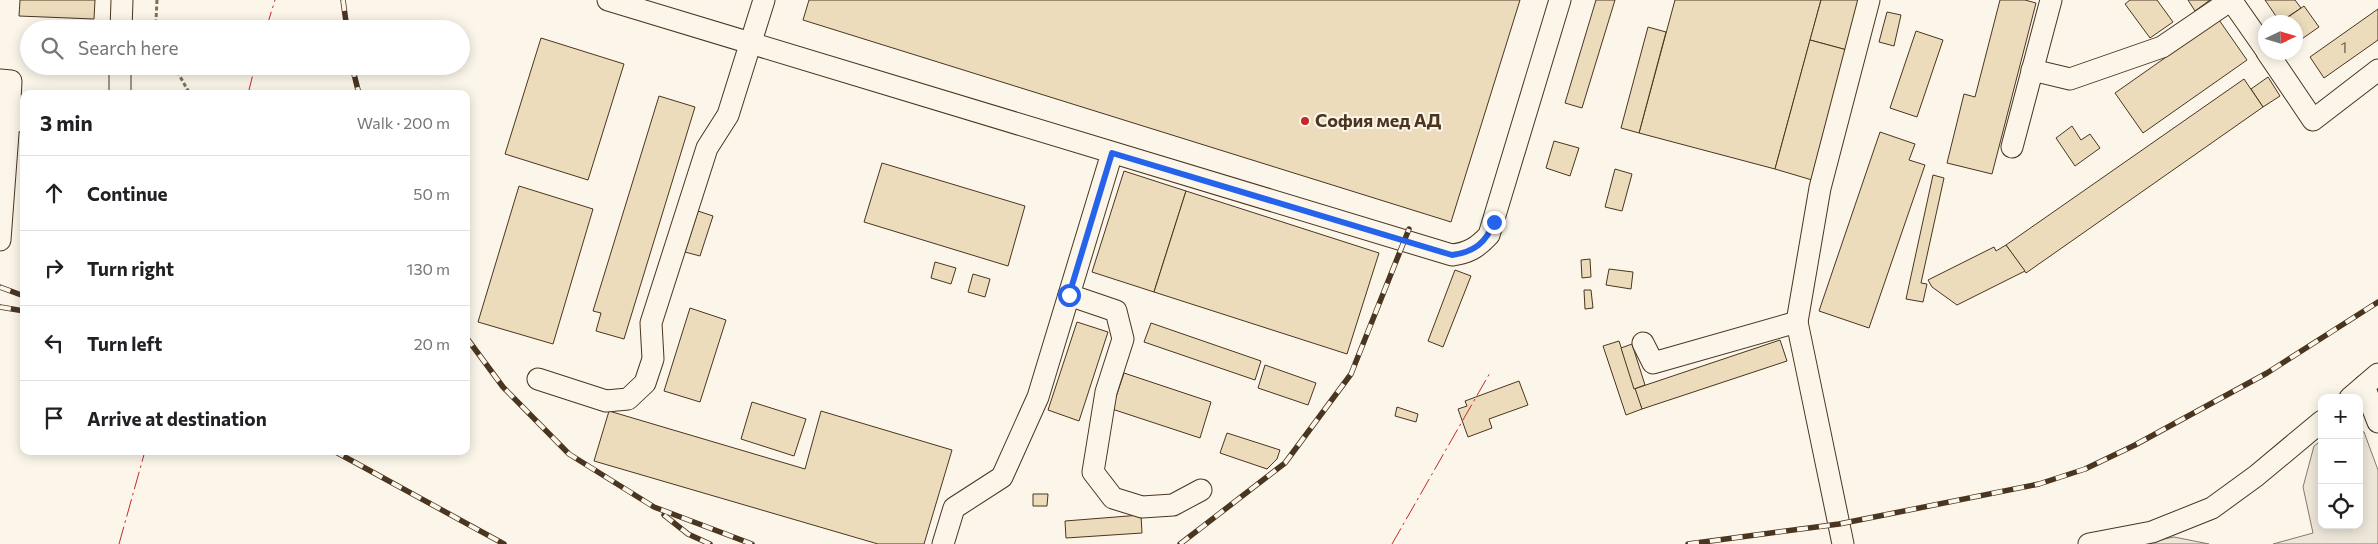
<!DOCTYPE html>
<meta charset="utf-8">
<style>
body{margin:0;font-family:Commissioner,sans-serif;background:#f2f2f2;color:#202124}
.controls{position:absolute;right:15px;bottom:15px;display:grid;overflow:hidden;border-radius:10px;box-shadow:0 2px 12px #0003}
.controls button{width:45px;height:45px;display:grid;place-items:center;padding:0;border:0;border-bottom:1px solid #e0e0e0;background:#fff;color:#202124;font:25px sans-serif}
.compass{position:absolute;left:2258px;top:15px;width:45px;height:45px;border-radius:50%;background:#fff;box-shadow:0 2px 12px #0003;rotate:86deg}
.stop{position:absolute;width:15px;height:15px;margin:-11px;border:4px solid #2563eb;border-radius:50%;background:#fff}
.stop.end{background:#2563eb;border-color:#fff;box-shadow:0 1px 5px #0008}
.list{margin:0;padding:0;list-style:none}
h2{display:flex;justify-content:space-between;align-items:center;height:65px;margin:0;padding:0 20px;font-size:21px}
h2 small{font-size:16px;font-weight:400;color:#757577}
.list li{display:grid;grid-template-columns:32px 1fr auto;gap:15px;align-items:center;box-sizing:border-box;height:75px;padding:0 20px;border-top:1px solid #e0e0e0}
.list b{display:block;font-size:19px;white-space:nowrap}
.list em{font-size:16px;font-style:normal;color:#757577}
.icon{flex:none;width:28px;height:28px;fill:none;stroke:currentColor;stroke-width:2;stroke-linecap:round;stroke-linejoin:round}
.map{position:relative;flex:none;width:2378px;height:544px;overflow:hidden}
.search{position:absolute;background:#fff;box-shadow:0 2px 12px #0003;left:20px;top:20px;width:450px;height:55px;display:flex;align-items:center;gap:12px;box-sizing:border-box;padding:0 18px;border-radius:28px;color:#757577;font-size:19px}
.panel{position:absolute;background:#fff;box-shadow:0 2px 12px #0003;left:20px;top:90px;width:450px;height:365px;border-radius:10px}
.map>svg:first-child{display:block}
.green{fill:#ede6d9;stroke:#887966}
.building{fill:#ecdcbc;stroke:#4a3520}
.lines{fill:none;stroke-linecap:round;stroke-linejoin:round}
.minor-casing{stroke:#4a3520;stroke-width:23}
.path{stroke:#7f6f5c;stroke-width:3;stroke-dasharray:4 2.5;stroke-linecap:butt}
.minor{stroke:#fbf6e9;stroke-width:21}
.rail-casing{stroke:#4a3520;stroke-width:5.5}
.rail{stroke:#fbf6e9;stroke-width:4;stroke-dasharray:11;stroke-linecap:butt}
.power{stroke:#c62828;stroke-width:1;stroke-dasharray:18 4 2.5 4;stroke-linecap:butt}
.route{stroke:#2563eb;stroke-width:6}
.poi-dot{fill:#c62828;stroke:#fbf6e9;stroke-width:2}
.labels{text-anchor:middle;stroke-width:4;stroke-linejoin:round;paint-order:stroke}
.number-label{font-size:15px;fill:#725f47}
.poi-label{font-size:18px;font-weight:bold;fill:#4a3520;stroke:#fbf6e9;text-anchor:start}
</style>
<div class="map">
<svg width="2378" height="544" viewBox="0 0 2378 544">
<rect width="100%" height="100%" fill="#fbf6e9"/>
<!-- green -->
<g class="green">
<path d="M2359,430L2364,432L2378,470V544H2273L2313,533L2303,487L2314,446L2322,440V525H2359Z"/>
<path d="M2174,537L2209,544H2139Z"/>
</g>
<!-- building -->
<g class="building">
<path d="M20,0H95L94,19L19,16Z"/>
<path d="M809,0H1520L1451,222L803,20Z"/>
<path d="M1596,0H1615L1582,108L1565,103Z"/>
<path d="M1675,0H1821L1775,169L1639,133Z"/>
<path d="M1821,0H1860L1847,50L1810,40Z"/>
<path d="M2000,0H2025L2036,3L1992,174L1947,163L1964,94L1975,97Z"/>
<path d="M2130,0H2157L2173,22L2150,38L2125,4Z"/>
<path d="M2188,0H2210L2195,11Z"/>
<path d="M2265,0H2295L2301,8L2280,22Z"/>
<path d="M2304,6L2319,27L2296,43V22H2281Z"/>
<path d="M2378,9V40L2324,78L2310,57Z"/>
<path d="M1887,12L1901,15L1894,46L1879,42Z"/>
<path d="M2219,20L2247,60L2143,133L2115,93Z"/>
<path d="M1648,27L1666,32L1639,133L1621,128Z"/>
<path d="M1916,31L1943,40L1917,117L1890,108Z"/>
<path d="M541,38L624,64L588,180L505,154Z"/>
<path d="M1810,40L1847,50L1812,180L1775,169Z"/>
<path d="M2268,77L2280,96L2263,107L2251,89Z"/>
<path d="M2244,79L2263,107L2026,273L2006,245Z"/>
<path d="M659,96L695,107L624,339L596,331L601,313L593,311Z"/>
<path d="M2072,126L2081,140L2090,134L2100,148L2075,166L2056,138Z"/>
<path d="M1880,132L1915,144L1909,160L1925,165L1869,328L1819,311Z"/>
<path d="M1554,141L1579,148L1570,176L1546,168Z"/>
<path d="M882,163L1025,206L1008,266L864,222Z"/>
<path d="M1615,169L1632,174L1622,211L1605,207Z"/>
<path d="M1124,171L1186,191L1154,292L1092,272Z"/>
<path d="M1933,175L1944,178L1921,283L1927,284L1923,302L1906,299Z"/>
<path d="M519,186L593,209L553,344L478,322Z"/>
<path d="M1186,191L1379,253L1347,354L1154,292Z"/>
<path d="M698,211L713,216L700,256L685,252Z"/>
<path d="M2006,245L2025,271L1957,305L1932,287L1928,280L1994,247L1996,251Z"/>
<path d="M1590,259L1591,277L1582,278L1581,260Z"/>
<path d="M935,262L956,268L951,284L931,278Z"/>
<path d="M1609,269L1633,272L1631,289L1606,285Z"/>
<path d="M1455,270L1471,276L1443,347L1428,341Z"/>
<path d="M973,274L990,279L985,297L968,292Z"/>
<path d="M1584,290H1591L1593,308L1585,309Z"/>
<path d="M690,308L726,320L700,402L664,391Z"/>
<path d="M1077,322L1108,332L1079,421L1048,410Z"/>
<path d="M1151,323L1261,361L1255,380L1144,342Z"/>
<path d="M1780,340L1787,361L1642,409L1634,389Z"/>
<path d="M1619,341L1642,409L1626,415L1603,346Z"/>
<path d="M1632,344L1645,385L1634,389L1621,348Z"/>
<path d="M1265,365L1316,383L1308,405L1258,388Z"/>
<path d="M1124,373L1211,402L1200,438L1112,409Z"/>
<path d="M1519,381L1528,405L1489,419L1492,428L1468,437L1458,409L1467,406L1465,401Z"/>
<path d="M752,402L806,419L794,456L741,439Z"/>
<path d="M1397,407L1418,414L1416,422L1395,416Z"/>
<path d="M609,411L805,469L821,411L952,450L924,544H878L594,461Z"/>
<path d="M1227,433L1280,450L1277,459L1267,469L1220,453Z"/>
<path d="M1033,494H1048L1047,506H1033Z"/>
<path d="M1141,515L1142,533L1066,538L1065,521Z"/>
</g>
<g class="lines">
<!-- minor casing -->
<g class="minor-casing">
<g id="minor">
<path d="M608,0L1452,255C1468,253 1477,248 1489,235L1560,0"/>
<path d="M2231,0L2266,50"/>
<path d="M121,29L122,0"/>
<path d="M2267,52L2313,120L2378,70"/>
<path d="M2032,70L2070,79L2162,47L2231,0"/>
<path d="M0,80L11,81L9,120"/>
<path d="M120,94V66"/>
<path d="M2012,147L2051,0"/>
<path d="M0,240L9,120L24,121"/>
<path d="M1069,295L1116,311L1123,339L1106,392L1093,472L1113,498L1142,507L1173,505L1201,490"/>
<path d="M1643,343L1653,363L1797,322"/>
<path d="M538,379L606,401L628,399L645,383L653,359L651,323L707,148L728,115L764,0"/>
<path d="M2364,386L2378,422"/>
<path d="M2350,398L2378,374"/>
<path d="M943,544L954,508L1002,477L1038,397L1112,153"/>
<path d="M1843,544L1797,322L1820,188L1869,0"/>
<path d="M2089,544L2152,532L2212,508L2256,476L2322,421"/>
</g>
</g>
<!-- path -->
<g class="path">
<path d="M157,0L156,20L159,29"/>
<path d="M174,66L190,94"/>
</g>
<!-- minor -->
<use href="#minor" class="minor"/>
<!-- rail casing -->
<g class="rail-casing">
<g id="rail">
<path d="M343,0L347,29"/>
<path d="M352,66L359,94"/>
<path d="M0,287L24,296"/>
<path d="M0,307L24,311"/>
<path d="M466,337L503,387L569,454L654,507L752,544"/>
<path d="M334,451L504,544"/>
<path d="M664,515L688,534L710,544"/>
<path d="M1180,544L1285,463L1351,374L1409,229"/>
<path d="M1688,544L1839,524L2039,484L2085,469L2135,445L2267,373L2378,302"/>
</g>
</g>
<!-- rail -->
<use href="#rail" class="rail"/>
<!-- power -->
<g class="power">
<path d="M266,29L275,0"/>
<path d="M248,94L255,66"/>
<path d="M119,544L145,451"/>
<path d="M1392,544L1491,371"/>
</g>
</g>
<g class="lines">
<!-- route -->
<path class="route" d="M1069,295L1112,153L1452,255C1474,252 1486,243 1494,222"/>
</g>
<!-- markers -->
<circle class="poi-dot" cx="1305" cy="121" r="5"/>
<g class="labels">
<!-- number labels -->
<g class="number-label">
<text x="2344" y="53">1</text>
</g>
<!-- poi labels -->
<g class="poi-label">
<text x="1315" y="127">София мед АД</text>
</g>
</g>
</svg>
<div class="controls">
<button>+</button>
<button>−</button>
<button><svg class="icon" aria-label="locate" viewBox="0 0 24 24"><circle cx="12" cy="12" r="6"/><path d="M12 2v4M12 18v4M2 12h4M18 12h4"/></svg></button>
</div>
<svg class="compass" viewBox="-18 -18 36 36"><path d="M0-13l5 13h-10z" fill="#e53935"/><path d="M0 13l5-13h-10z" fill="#757577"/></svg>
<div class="stop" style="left:1069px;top:295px"></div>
<div class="stop end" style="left:1494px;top:222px"></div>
<div class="search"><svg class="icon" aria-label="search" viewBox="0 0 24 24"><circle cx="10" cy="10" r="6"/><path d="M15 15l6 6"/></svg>Search here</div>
<section class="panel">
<h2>3 min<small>Walk · 200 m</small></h2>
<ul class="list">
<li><svg class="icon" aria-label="ahead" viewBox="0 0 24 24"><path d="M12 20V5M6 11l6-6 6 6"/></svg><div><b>Continue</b></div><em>50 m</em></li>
<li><svg class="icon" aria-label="right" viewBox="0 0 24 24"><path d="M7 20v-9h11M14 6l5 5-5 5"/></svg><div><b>Turn right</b></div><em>130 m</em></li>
<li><svg class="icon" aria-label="left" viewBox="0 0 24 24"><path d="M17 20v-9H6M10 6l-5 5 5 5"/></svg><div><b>Turn left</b></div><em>20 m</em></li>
<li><svg class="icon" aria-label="arrive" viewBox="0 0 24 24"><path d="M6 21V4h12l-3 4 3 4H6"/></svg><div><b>Arrive at destination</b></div></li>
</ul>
</section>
</div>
